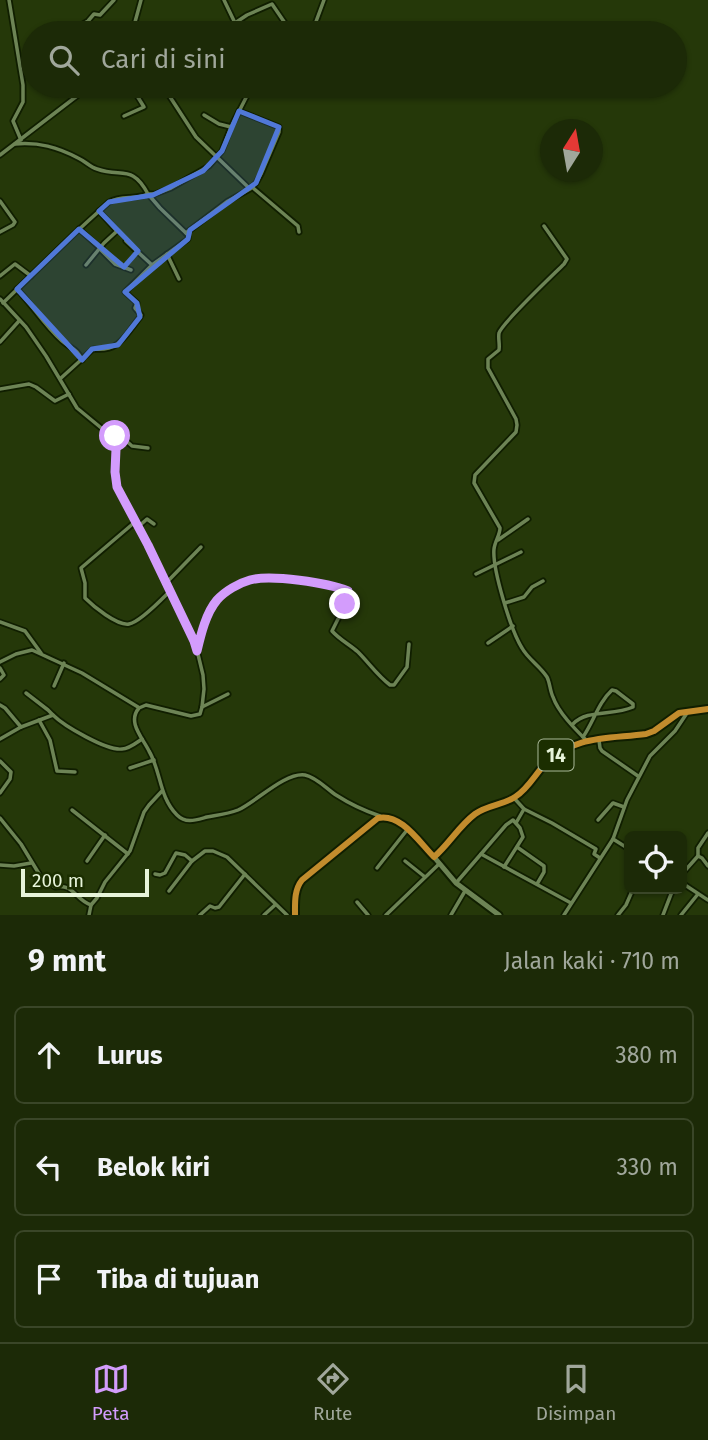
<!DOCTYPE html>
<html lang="id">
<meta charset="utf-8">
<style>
body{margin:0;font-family:"Fira Sans",sans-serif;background:#253211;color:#f1f3f6}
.controls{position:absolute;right:21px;bottom:21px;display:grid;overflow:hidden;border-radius:10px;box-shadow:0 2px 5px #0004}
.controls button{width:63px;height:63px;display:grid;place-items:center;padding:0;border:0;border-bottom:2px solid #3a4628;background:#1c2a07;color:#f1f3f6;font:35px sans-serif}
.compass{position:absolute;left:540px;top:119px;width:63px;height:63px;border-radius:50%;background:#1c2a07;box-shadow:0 2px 5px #0004;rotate:11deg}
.scale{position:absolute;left:21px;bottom:18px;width:128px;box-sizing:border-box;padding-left:7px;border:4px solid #e7f4da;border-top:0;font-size:19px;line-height:24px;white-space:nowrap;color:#e7f4da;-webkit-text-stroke:5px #1b2e00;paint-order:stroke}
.stop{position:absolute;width:21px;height:21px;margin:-16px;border:5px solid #d39cfc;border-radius:50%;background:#fff}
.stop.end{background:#d39cfc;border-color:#fff;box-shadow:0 2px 7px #0008}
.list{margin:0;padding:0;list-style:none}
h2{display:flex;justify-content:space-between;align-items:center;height:91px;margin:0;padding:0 28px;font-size:30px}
h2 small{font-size:23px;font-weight:400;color:#a0a79b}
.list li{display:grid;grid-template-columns:46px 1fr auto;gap:21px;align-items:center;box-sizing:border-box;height:98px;margin:0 14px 14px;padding:0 14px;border:2px solid #3a4628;border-radius:10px}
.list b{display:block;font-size:26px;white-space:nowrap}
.list em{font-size:23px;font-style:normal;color:#a0a79b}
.icon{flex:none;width:38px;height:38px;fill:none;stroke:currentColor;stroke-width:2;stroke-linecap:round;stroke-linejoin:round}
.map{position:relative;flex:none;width:708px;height:915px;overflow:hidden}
.search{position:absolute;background:#1c2a07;box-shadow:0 2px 5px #0004;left:21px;right:21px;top:21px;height:77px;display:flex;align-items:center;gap:18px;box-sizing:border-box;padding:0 24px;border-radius:38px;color:#a0a79b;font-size:26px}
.sheet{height:427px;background:#1c2a07}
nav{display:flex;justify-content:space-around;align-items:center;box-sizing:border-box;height:98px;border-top:2px solid #3a4628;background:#1c2a07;font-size:19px;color:#a0a79b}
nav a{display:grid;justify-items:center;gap:4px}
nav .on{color:#d39cfc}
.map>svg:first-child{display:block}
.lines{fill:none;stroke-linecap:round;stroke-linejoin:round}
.minor-casing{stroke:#101e00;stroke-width:7}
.secondary-casing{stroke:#101e00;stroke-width:9}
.trunk-casing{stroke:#101e00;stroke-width:10}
.minor{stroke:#6d8455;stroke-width:3.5}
.secondary{stroke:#6d8455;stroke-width:5}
.trunk{stroke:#c28c2d;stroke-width:6}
.route{stroke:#d39cfc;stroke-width:9}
.marked{fill:#5078d8;fill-opacity:0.2;stroke:#5078d8;stroke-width:5;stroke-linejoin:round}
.labels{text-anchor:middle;stroke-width:7;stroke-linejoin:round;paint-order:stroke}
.shield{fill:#1b2e00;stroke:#aab999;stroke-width:2}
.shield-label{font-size:19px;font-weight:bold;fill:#e7f4da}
</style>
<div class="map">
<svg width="708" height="915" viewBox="0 0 708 915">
<rect width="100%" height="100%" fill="#253809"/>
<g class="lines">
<!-- minor casing -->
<g class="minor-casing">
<g id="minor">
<path d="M9,0L23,85V102L13,121L21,140"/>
<path d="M224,0L235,23L247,15L272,4L289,29L298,33"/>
<path d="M78,27L88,21L94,14L100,15L114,0"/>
<path d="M132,33L141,0"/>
<path d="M218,33L235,23"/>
<path d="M302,33L314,27L324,0"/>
<path d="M163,86L196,137L249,188"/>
<path d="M204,115L219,124L231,127"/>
<path d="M124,116L144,107L131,86"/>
<path d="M15,144C39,142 57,147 78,158C85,161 90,167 97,169C122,178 132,164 148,194H155L171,188L209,166L222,151L231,127L252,86"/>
<path d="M0,155L90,86"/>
<path d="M252,187L298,226L299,232"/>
<path d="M0,201L15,222L13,225L0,232"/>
<path d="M544,226L567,259L564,264C553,275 502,323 499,333C498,339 500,344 499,350L488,359V368L516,419L517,425L516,432L475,475L474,483L500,528C500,535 495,541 494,549C492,568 511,631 522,648C528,659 540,666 547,677C550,683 550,691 553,697C558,712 575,729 586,740"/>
<path d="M79,229L100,248"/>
<path d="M186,233L228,201L250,189L256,183L261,174L279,132V127L239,111"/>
<path d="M100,249L115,264L131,270"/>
<path d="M167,254L179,279"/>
<path d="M86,265L104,243L117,231L99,211"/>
<path d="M0,276L15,264L31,276"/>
<path d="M17,289C33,306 45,326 62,341C71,349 77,348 82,360"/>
<path d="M0,299L26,327L46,356L77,408L111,436L116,449L115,472L117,487L148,545L196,646L203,675L204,689L202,707L200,714L191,716L146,705L139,708C127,722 142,737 149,751C161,771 159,797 177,815C186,824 196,820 207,817C218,815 228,814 238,810C256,802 285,772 305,775C316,777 327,789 336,795C350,804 365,811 380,816"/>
<path d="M3,303L75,233L109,202C122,195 135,200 148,194L160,208L188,235V239L152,265"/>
<path d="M0,342L19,321"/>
<path d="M61,378L93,349C119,352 125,336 140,317L141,315L135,308L137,303L125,292L152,265L126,241"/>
<path d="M0,389L29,384L36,387L55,401L69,394"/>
<path d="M111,436L123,438L132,446L148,448"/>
<path d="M135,522L81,568L85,583V598C93,606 117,626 129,624C140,622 161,600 169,592"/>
<path d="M138,527L147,519L154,524"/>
<path d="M498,540L528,519"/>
<path d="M476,574L521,552"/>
<path d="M166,583L201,547"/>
<path d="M505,603L524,597L532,587L543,581"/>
<path d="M0,622L25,631L41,653"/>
<path d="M488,643L513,626"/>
<path d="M197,649C202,633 206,611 218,599C227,590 240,583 251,580C272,574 328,583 348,591L344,607L332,631C340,640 349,644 358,652C369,663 378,676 390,685H394L407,667L409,644"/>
<path d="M0,662L16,654L32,650L82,673L138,707"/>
<path d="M0,668L4,675L0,679"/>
<path d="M54,686L64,663"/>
<path d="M26,693L48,710L53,715"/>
<path d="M0,705L5,708L21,727"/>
<path d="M202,707L228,694"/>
<path d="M39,720L50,740L57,771L75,772"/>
<path d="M573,724C587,709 613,716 633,707V704L616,691L612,690C598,703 594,721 583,737"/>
<path d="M0,739L21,727L53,715C64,726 107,751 122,749C129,749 136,743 142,739"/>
<path d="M599,740L600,748L602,751L638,776"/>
<path d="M0,761L11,772L10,779L0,793"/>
<path d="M130,768L154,760"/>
<path d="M514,798L524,809L516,823"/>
<path d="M524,809L552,823L596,849L594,854L600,858"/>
<path d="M72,810L128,854"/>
<path d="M0,818L21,844L41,877L55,887C74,883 75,900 91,905L97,898L105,882L130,851L144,812L149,805L162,791"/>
<path d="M598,820L613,803L624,807"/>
<path d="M613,839L627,800L650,756L675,731L687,713"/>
<path d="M517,847L544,866V872L537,884"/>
<path d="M481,854L571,903"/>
<path d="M698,856V848L708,833"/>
<path d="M87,861L105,835"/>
<path d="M405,861L425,877"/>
<path d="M0,865L14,866L31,863"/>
<path d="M377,868L407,830"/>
<path d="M155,874L160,875L165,873L176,853L185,855L192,861"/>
<path d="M682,874L698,856L702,858L708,866"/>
<path d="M456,883L506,825L513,820L520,828L523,837L504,867"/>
<path d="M682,883L708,900"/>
<path d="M169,891L192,861L205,851H213L227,857L287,915"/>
<path d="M357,902L368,915"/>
<path d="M89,915L91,905"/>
<path d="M200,915L210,906L215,908L219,907L245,874"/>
<path d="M264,915L275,905"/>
<path d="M386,915L439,864"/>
<path d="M451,915L465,891"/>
<path d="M564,915L613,839L629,849"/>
<path d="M618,915L626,905L633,889"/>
<path d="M663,915L673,889"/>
<path d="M681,915L698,894"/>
</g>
</g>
<!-- secondary casing -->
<g class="secondary-casing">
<path id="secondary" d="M434,857L456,883L499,915"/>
</g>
<!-- trunk casing -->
<g class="trunk-casing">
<path id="trunk" d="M295,915C295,903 294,890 302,880L378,818C401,813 419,842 434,857C449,844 459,826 475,814C487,805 503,805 515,797C527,790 535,775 544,765C574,735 607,739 646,734L654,731L679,713L708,709"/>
</g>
<!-- minor -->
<use href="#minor" class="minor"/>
<!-- secondary -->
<use href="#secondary" class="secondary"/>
<!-- trunk -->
<use href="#trunk" class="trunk"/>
</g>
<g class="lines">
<!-- route -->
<path class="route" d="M115,436H111L116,449L115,472L117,487L148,545L194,641L197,651C201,634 206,613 217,600C225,591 239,583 250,580C271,574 328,583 348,591L345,604"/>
</g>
<!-- marked area -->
<path class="marked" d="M239,111L279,127L256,183L190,230L188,239L125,292L137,303L140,317L118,345L92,349L82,360L17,289L79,229L124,267L138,251L99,211L109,202L153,195L203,171L222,151Z"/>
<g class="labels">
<!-- shield labels -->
<rect class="shield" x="538.5" y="739.5" width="35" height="31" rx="5"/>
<g class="shield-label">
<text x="556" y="762">14</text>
</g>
</g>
</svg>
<div class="controls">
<button><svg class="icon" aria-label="locate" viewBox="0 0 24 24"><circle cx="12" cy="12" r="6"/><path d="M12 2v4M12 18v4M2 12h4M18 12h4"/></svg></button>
</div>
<svg class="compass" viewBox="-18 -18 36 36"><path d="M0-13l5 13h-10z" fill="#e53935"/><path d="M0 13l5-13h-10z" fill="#a0a79b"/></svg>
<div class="scale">200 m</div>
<div class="stop" style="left:115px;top:436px"></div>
<div class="stop end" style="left:345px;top:604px"></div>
<div class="search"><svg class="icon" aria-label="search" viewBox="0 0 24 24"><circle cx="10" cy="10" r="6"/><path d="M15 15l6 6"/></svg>Cari di sini</div>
</div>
<section class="sheet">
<h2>9 mnt<small>Jalan kaki · 710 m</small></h2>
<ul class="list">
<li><svg class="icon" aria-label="ahead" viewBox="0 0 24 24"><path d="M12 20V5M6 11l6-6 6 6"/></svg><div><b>Lurus</b></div><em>380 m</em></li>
<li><svg class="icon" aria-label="left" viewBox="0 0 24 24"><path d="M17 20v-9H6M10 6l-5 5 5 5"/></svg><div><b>Belok kiri</b></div><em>330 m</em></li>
<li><svg class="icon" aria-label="arrive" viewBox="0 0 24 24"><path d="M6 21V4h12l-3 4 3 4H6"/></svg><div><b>Tiba di tujuan</b></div></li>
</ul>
</section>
<nav>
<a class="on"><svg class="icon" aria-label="map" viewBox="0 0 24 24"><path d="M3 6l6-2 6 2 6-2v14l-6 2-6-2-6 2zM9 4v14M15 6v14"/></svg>Peta</a>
<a><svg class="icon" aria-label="directions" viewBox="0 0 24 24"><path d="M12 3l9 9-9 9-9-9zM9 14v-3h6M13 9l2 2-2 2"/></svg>Rute</a>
<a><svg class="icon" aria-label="saved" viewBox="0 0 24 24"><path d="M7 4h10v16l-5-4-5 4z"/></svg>Disimpan</a>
</nav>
